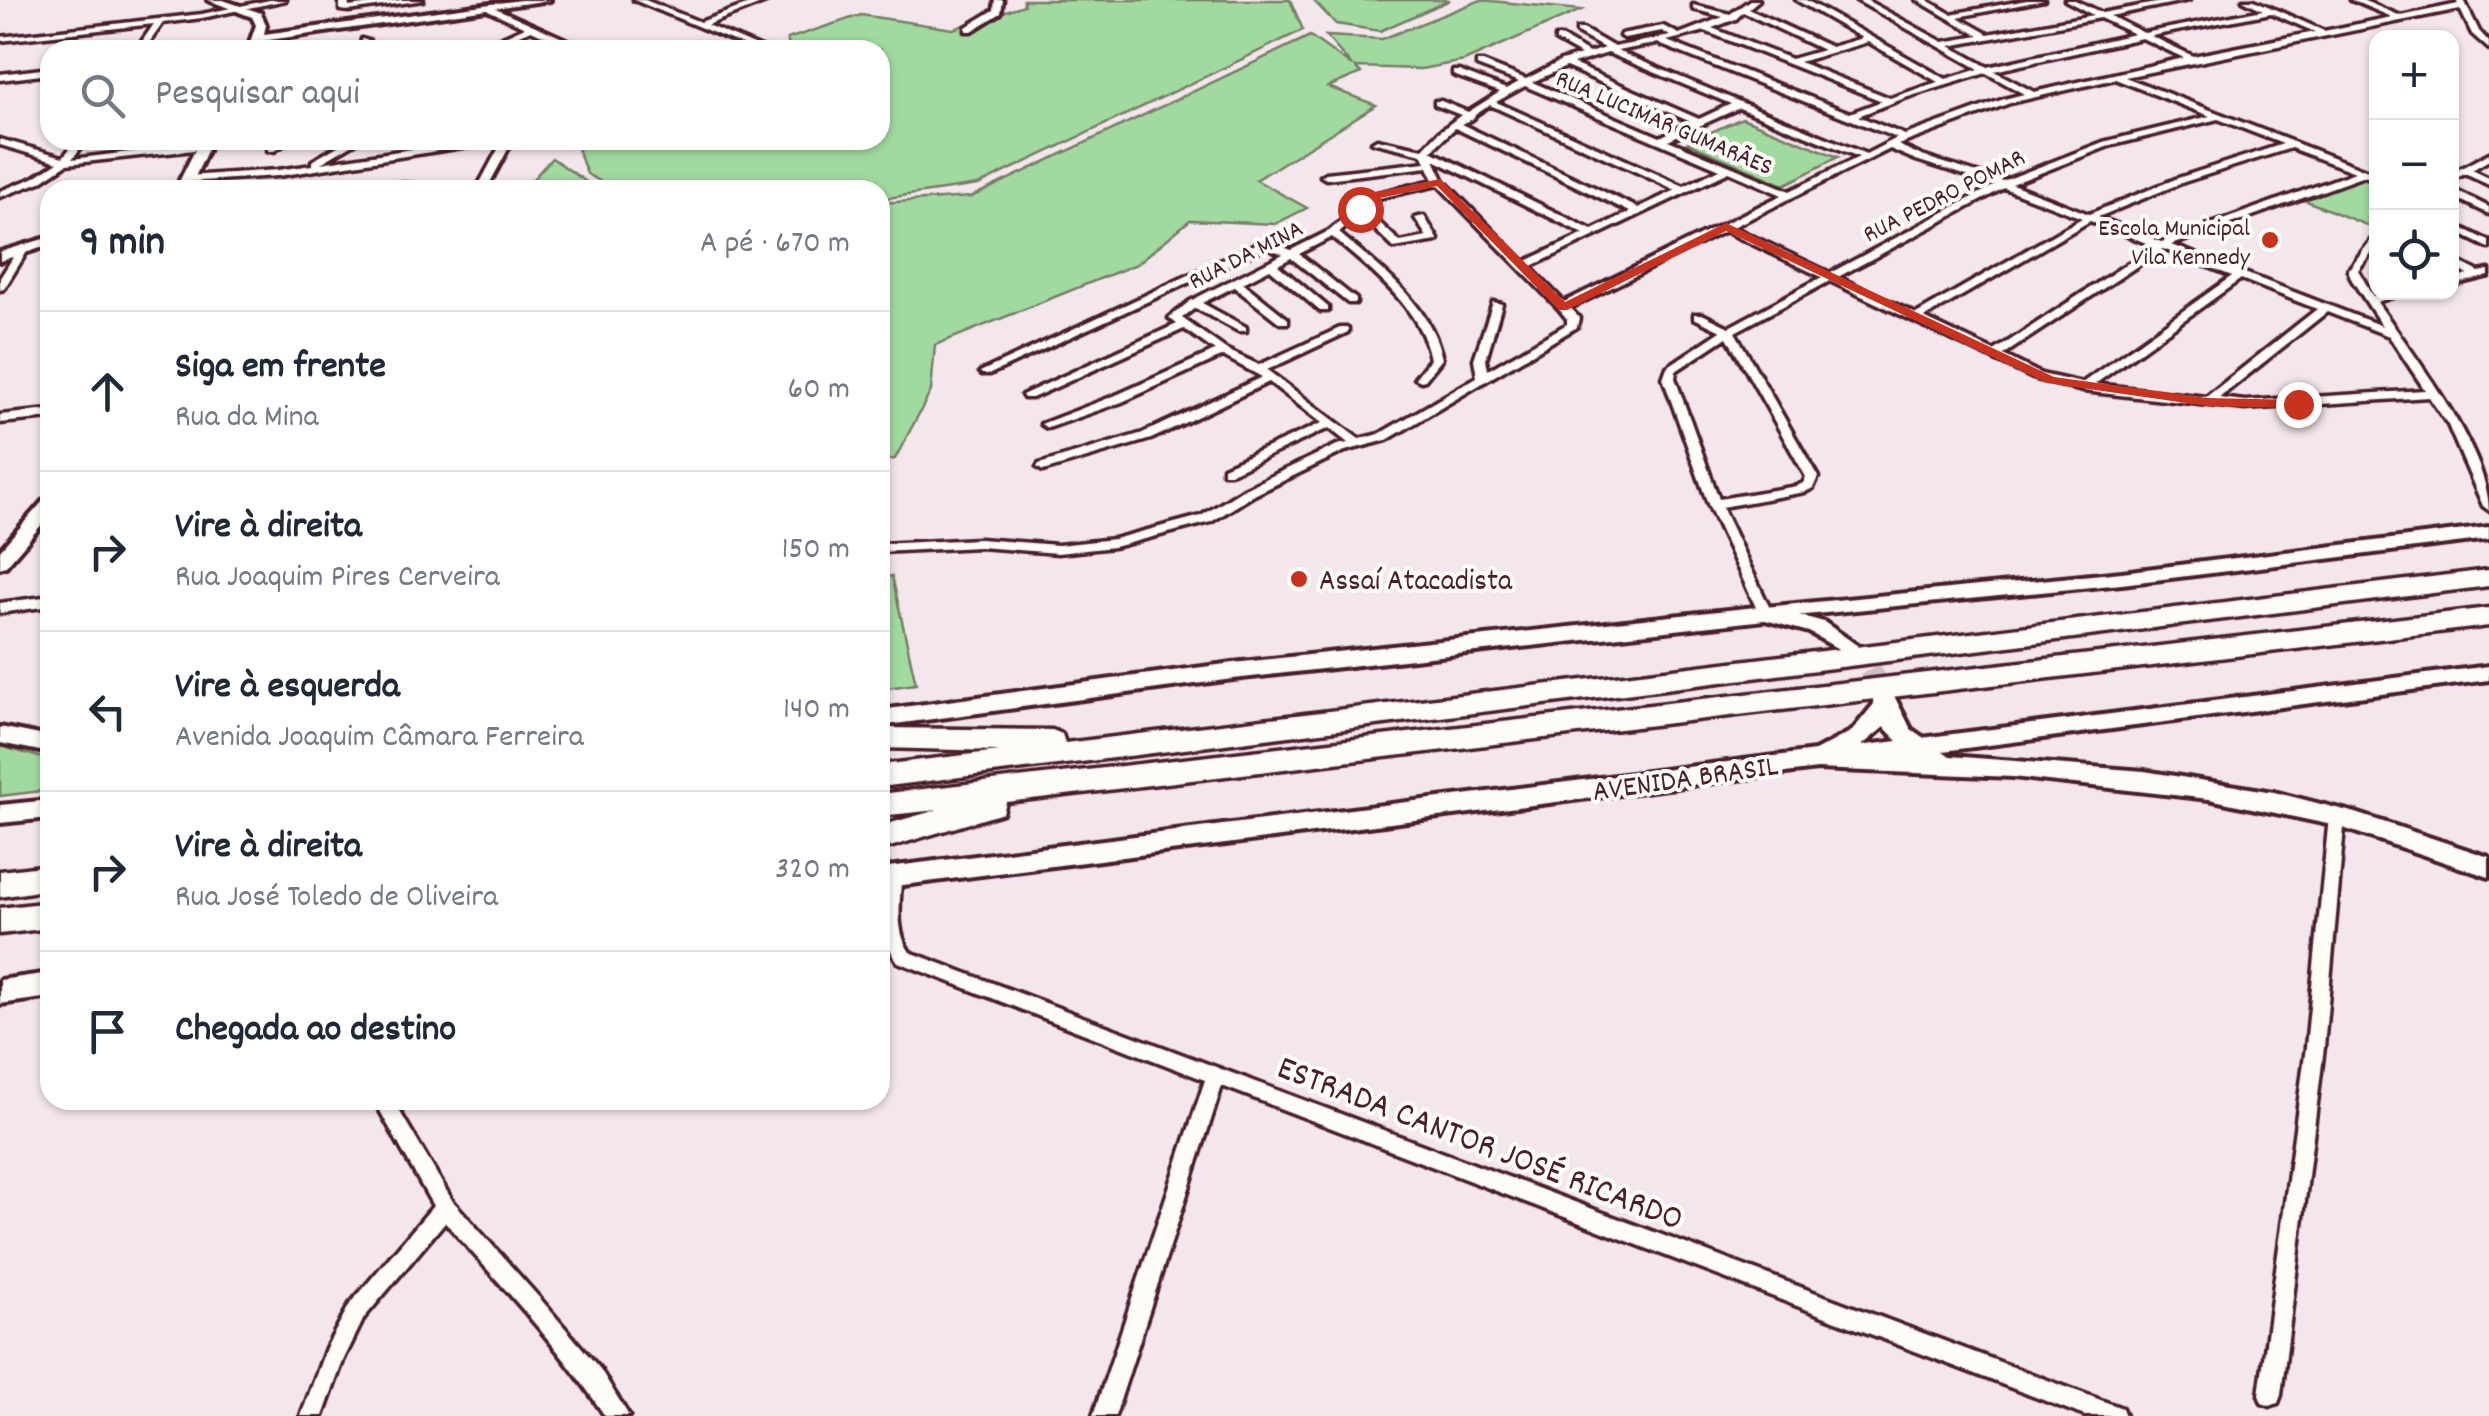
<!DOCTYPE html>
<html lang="pt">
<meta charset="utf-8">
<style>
body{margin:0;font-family:Dekko,sans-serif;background:#f2f2f3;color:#1f2937}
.controls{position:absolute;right:30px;top:30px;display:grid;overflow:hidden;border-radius:20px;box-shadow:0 2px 8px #0004}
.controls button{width:90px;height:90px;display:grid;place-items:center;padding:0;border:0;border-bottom:2px solid #e0e1e3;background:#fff;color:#1f2937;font:50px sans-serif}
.stop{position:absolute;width:30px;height:30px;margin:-22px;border:8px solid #c8321e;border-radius:50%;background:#fff}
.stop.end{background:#c8321e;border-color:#fff;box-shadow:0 2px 10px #0008}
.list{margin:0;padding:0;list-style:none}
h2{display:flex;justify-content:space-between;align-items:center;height:130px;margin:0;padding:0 40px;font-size:42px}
h2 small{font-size:32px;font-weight:400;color:#747a83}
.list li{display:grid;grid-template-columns:65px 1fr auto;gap:30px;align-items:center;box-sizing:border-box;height:160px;padding:0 40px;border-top:2px solid #e0e1e3}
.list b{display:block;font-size:38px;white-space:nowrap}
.list p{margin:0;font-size:32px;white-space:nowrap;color:#747a83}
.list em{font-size:32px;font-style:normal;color:#747a83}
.icon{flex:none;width:55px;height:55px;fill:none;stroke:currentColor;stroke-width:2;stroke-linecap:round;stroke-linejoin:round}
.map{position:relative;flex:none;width:2489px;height:1416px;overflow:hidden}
.search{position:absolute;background:#fff;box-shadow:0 2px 8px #0004;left:40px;top:40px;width:850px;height:110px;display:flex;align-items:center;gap:25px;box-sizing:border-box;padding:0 35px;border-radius:30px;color:#747a83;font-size:38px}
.panel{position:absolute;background:#fff;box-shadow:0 2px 8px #0004;left:40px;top:180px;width:850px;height:930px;border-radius:30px}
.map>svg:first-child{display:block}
.green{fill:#a1da9f;stroke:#767c65;stroke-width:2.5}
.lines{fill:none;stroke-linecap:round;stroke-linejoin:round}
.secondary-tunnel{stroke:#d2bec6;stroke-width:22;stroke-dasharray:22 11;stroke-linecap:butt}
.minor-casing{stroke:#4a1f2b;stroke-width:7}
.tertiary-casing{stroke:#4a1f2b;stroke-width:8}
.secondary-casing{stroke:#4a1f2b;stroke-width:8}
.motorway-casing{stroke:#4a1f2b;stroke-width:7}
.minor{fill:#fdfcf7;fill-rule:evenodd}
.tertiary{fill:#fdfcf7;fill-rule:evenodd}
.secondary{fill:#fdfcf7;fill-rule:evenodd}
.motorway{fill:#fdfcf7;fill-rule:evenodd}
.route{fill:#c8321e}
.poi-dot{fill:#c8321e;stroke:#fdfcf7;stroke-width:4}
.labels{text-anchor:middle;stroke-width:8;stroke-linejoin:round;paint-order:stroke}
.far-street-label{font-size:25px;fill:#4a1f2b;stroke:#fdfcf7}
.far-poi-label{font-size:25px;fill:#4a1f2b;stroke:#fdfcf7;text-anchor:end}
.poi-label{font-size:30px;fill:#4a1f2b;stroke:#fdfcf7;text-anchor:start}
.street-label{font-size:30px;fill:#4a1f2b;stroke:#fdfcf7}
.near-street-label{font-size:35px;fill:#4a1f2b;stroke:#fdfcf7}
</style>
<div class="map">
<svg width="2489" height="1416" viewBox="0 0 2489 1416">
<rect width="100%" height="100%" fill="#f4e6ed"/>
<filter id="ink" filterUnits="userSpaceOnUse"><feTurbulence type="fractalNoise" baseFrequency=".01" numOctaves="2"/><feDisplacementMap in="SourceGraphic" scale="20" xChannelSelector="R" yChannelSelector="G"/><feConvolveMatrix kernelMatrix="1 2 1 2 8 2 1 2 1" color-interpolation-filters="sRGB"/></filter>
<g filter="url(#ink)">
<!-- green -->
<g class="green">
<path d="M1023,0H1290L1303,30L978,185L880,199V190H616L587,174L574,140H880V50H790L787,39L861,15L953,29L1024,5Z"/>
<path d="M1313,0H1450L1380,31L1336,24Z"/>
<path d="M1481,0L1581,10L1464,61L1421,69L1355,67L1361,73L1328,87L1376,105L1256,180L1307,208L1275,224L1190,220L1137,264L935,345L931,391L895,459L880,462V203L971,197L1310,36L1352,66L1326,36L1382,39Z"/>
<path d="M1742,118L1838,157L1784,185L1687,143Z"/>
<path d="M552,158L598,190H523Z"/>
<path d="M2369,175L2376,178V229L2304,200Z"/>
<path d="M892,576L916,684L880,689V577Z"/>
<path d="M0,746L50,760V790L0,796Z"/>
</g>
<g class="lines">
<!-- secondary-tunnel -->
<path class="secondary-tunnel" d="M1847,646L1869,667L1883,696"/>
<!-- minor casing -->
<g class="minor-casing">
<g id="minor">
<path d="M270,0H286L202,18L163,23L144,50H136L154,24L0,41V37L202,14Z"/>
<path d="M340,0H348L349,7L401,0H423L349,11L340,10Z"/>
<path d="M634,0H645L700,22L760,0H771L707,25L766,50H755Z"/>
<path d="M995,0H1003L1001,13L972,31H966V27L994,10Z"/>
<path d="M1750,0H1759L1748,9L1831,47L1862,38L1796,0H1806L1946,79L1979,69L1856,0H1866L1943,42L1979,36L1917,0H1927L1951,14L2027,0H2044L1958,17L1988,34L2093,15L2065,0H2075L2102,13L2172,0H2189L2110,16L2144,33L2263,10L2243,0H2254L2324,31L2392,17L2351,0H2362L2401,16L2458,4L2456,0H2464L2479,31L2489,42V49L2472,34L2460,9L2125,77L2376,174V180L2364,176L2172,245L2382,326L2352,280L2348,270L2372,239L2376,238V247L2358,270L2373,296L2388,292H2408L2377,302C2412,353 2489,450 2489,510L2483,506L2448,425L2429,397L2245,409L2083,391L2033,378L1830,281L1735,332L1818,477L1813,488L1805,492L1722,507L1772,613L1770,616H1760L1708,504L1663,378L1667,367L1721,331L1694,318V314H1702L1729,327L1822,277L1725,231L1570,308L1579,318L1577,327L1387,440L1345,451L1254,495L1211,522L1114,547L1058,553L979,547L880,552V544L979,539L1058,545L1114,539L1201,516L1244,489L1337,445L1348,443L1329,428L1231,473H1223V467L1322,423L1269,382L1151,439L1043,471L1037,467L1039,464L1143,433L1262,377L1223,356L1122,402L1051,427L1047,428L1041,424L1114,396L1215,351L1184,329L1032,398H1024L1022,395L1177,324L1169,318L1190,301L1283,254L1266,247L990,374H982L980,372L1262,241H1270L1291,250L1329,231L1373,194L1434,180L1428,167L1326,179L1321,176L1326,173L1426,162L1422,154L1372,142L1377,139L1423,149L1439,132L1461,115L1435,105V101H1441L1468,112L1500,92L1453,75V71H1459L1506,89L1519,82L1477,66V62H1483L1526,79L1561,61L1581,55L1556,41V37H1562L1589,53L1604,48L1577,33V29H1583L1614,47L1670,36L1662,31L1624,38L1620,36L1621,34L1663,26L1679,34L1723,17L1693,9V5L1730,14ZM1743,12L1823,50L1791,59L1712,28L1736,19ZM2271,13L2315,32L2193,56L2151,36ZM2100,18L2134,34L1988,67L1950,46ZM1705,31L1882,101L1850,113L1667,41ZM2142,38L2184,58L2034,92L1994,71ZM1868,42L1938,82L1890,98L1799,62ZM1659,43V44L1897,138L1866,154L1617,51ZM1608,53L1731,104L1699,119L1573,64ZM1566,67L1691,122L1660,137L1532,82ZM1986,73L2024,94L2004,99L1905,135L1858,116L1905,98ZM2115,79L2210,116L2103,142L2003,181L1922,156L1898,145L2010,103ZM1525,86L1720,169L1684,186L1496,102ZM1490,105L1676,190L1638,208L1461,124L1474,118L1475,115ZM1739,108L1859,157L1790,191L1668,140ZM2218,119L2283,144L2178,178L2089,214L2012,184L2109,146ZM1455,128L1630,212L1592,230L1431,151ZM2291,148L2355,172L2162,242L2098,217L2184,182ZM1890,149L1916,160L1995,185L1830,273L1733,227ZM1434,160L1584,234L1524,262L1444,181ZM1729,172L1782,195L1564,302L1530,267ZM1438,185L1559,309L1567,319V324L1488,370L1486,359L1502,304L1493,302L1474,359L1477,377L1379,434L1359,439L1267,370L1348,332V328H1340L1259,365L1227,350L1182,318L1195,308L1238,331H1246V327L1202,303L1234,287L1280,323H1288V319L1243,283L1270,269L1320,311H1328V307L1278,265L1291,258L1348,303H1356V299L1299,254L1332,237C1370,270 1421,307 1430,359L1415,378L1421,381L1425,380L1442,359C1432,305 1379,267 1339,233L1360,215L1394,248L1437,241L1438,239L1424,216L1415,218L1427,237L1400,242L1366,210L1379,198ZM2004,188L2082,218L1916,314L1838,277ZM2090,221L2154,246L1994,351L1924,318ZM2163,249L2232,276L2082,383L2041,374L2003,355ZM2241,279L2317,309L2206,397L2095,384ZM2327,312L2389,336L2425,390L2245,401L2219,398ZM1727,337L1806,477L1803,483L1797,486L1719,499L1675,378L1676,371Z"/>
<path d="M491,6L585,48L586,50H575L531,30L484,50H473L525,27L488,10L487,8Z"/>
<path d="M362,39L369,41L368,50H360Z"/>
<path d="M50,68V74L0,80V74Z"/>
<path d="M0,139L63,157L77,140H87L72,159L203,143L208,146L203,149L67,164L40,182L0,197V191L33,178L58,162L0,145Z"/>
<path d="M279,140H291L274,151H268V147Z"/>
<path d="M348,140H360L321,163L470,140H493L488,143L278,176L187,182L182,179L187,176L278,170L312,165V161Z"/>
<path d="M503,140H513L486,190H476Z"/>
<path d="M2489,153V160L2472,170L2489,178V185L2465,174L2452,180V173Z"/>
<path d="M399,183L444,187L449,190H356L361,187Z"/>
<path d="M2452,189L2489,207V214L2452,196Z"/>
<path d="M2452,223L2489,241V248L2452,230Z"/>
<path d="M23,247L28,250L4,289L0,290V278L19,248Z"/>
<path d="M2452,258L2479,272L2489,270V276L2452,285V279L2468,275L2452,265Z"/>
<path d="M50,410V418L0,423V415Z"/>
<path d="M50,596V606L0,613V603Z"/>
<path d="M2337,811L2343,813L2345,817L2324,1047L2281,1395L2278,1403L2270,1406L2262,1403L2259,1395L2306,1047L2329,817L2331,813Z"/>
<path d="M893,869L899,871L901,876C901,901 894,930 910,952L2114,1405L2122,1408L2125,1416H2085L1222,1086L1115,1416H1093L1205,1080L898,962C878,936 883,907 885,876L887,871Z"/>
<path d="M374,1100H393L452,1200L543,1302L600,1369L629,1416H605C559,1346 501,1285 445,1222L364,1318L343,1361L323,1416H301L326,1348L350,1304L433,1206Z"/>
</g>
</g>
<!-- tertiary casing -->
<g class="tertiary-casing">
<g id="tertiary">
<path d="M208,0H223L261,13L266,25L264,34L521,0H550L262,41L258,50L248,48L256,25L252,17Z"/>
<path d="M200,140H212L189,190H175Z"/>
<path d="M50,237V245L0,261V252Z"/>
<path d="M50,499V515L6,566L0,568V550L44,500Z"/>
<path d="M2489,527V539L2122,584L1765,619L1756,613L1765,607L2122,572Z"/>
<path d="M2489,666V680L1843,764L1836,762L1833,756L1836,750L1843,748Z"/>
<path d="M0,727L50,737V753L0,743Z"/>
</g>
</g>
<!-- secondary casing -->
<g class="secondary-casing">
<g id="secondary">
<path d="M1765,606L1824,622L1858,646L1847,654L1809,632L1765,620L1233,679L880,726V710L1233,663Z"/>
<path d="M1883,688L1891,690L1911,729L1950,756L2144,771L2274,792L2356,813L2489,857V877L2337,826L2209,799L2013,777L1817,769L880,888V868L1815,751L1852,731L1874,704L1872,696L1875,690ZM1884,727L1911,754L1854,752Z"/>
<path d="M50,800V818L0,823V805Z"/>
<path d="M50,973V997L0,1004V980Z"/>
</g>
</g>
<!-- motorway casing -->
<g class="motorway-casing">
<g id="motorway">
<path d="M2489,570V586L880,787V765L999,751L880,748V728L1052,730L1062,734L1065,743Z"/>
<path d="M2489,608V626L1006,802L1003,813L880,850V826L937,810L880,816V794Z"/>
<path d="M50,865V889L0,897V871Z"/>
<path d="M50,902V928L0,934V908Z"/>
</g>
</g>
<!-- minor -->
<use href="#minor" class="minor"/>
<!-- tertiary -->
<use href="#tertiary" class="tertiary"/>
<!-- secondary -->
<use href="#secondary" class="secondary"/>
<!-- motorway -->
<use href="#motorway" class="motorway"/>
</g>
</g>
<!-- route -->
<path class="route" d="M1440,179L1565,302L1726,223L2054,377L2207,398L2298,400L2304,404L2298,408L2207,406L2047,383L1726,231L1567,310H1559L1437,186L1380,198L1364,211L1355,209L1372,193Z"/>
<!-- markers -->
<g class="poi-dot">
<circle cx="2270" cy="240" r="10"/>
<circle cx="1299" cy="579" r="10"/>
</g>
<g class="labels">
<!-- far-street labels -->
<g class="far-street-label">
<text transform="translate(1665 121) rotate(23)" y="9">RUA LUCIMAR GUMARÃES</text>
<text transform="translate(1943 194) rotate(-27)" y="9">RUA PEDRO POMAR</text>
<text transform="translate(1245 253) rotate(-27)" y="9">RUA DA MINA</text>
</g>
<!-- far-poi labels -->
<g class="far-poi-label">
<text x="2250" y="235">Escola Municipal<tspan x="2250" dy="29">Vila Kennedy</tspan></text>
</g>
<!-- poi labels -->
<g class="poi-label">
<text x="1319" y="589">Assaí Atacadista</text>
</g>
<!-- street labels -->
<g class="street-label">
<text transform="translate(1685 777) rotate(-8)" y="10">AVENIDA BRASIL</text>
</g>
<!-- near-street labels -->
<g class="near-street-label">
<text transform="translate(1481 1141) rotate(21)" y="12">ESTRADA CANTOR JOSÉ RICARDO</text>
</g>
</g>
</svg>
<div class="controls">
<button>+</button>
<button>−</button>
<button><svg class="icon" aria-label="locate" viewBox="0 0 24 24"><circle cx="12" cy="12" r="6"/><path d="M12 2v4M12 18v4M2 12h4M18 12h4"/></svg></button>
</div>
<div class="stop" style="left:1360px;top:209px"></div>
<div class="stop end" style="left:2298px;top:404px"></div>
<div class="search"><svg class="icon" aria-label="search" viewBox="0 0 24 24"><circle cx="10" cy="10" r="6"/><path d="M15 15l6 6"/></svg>Pesquisar aqui</div>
<section class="panel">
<h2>9 min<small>A pé · 670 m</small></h2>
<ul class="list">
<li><svg class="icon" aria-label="ahead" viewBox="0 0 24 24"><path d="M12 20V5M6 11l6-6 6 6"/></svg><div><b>Siga em frente</b><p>Rua da Mina</p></div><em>60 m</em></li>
<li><svg class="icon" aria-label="right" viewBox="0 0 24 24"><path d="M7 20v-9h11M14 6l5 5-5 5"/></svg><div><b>Vire à direita</b><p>Rua Joaquim Pires Cerveira</p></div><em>150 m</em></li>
<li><svg class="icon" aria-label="left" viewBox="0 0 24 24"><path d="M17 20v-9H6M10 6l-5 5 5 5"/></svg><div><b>Vire à esquerda</b><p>Avenida Joaquim Câmara Ferreira</p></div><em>140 m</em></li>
<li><svg class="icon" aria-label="right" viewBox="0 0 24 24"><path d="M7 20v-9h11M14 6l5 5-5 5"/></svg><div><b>Vire à direita</b><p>Rua José Toledo de Oliveira</p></div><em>320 m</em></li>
<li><svg class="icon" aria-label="arrive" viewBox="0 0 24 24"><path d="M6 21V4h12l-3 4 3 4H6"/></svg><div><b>Chegada ao destino</b></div></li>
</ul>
</section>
</div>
